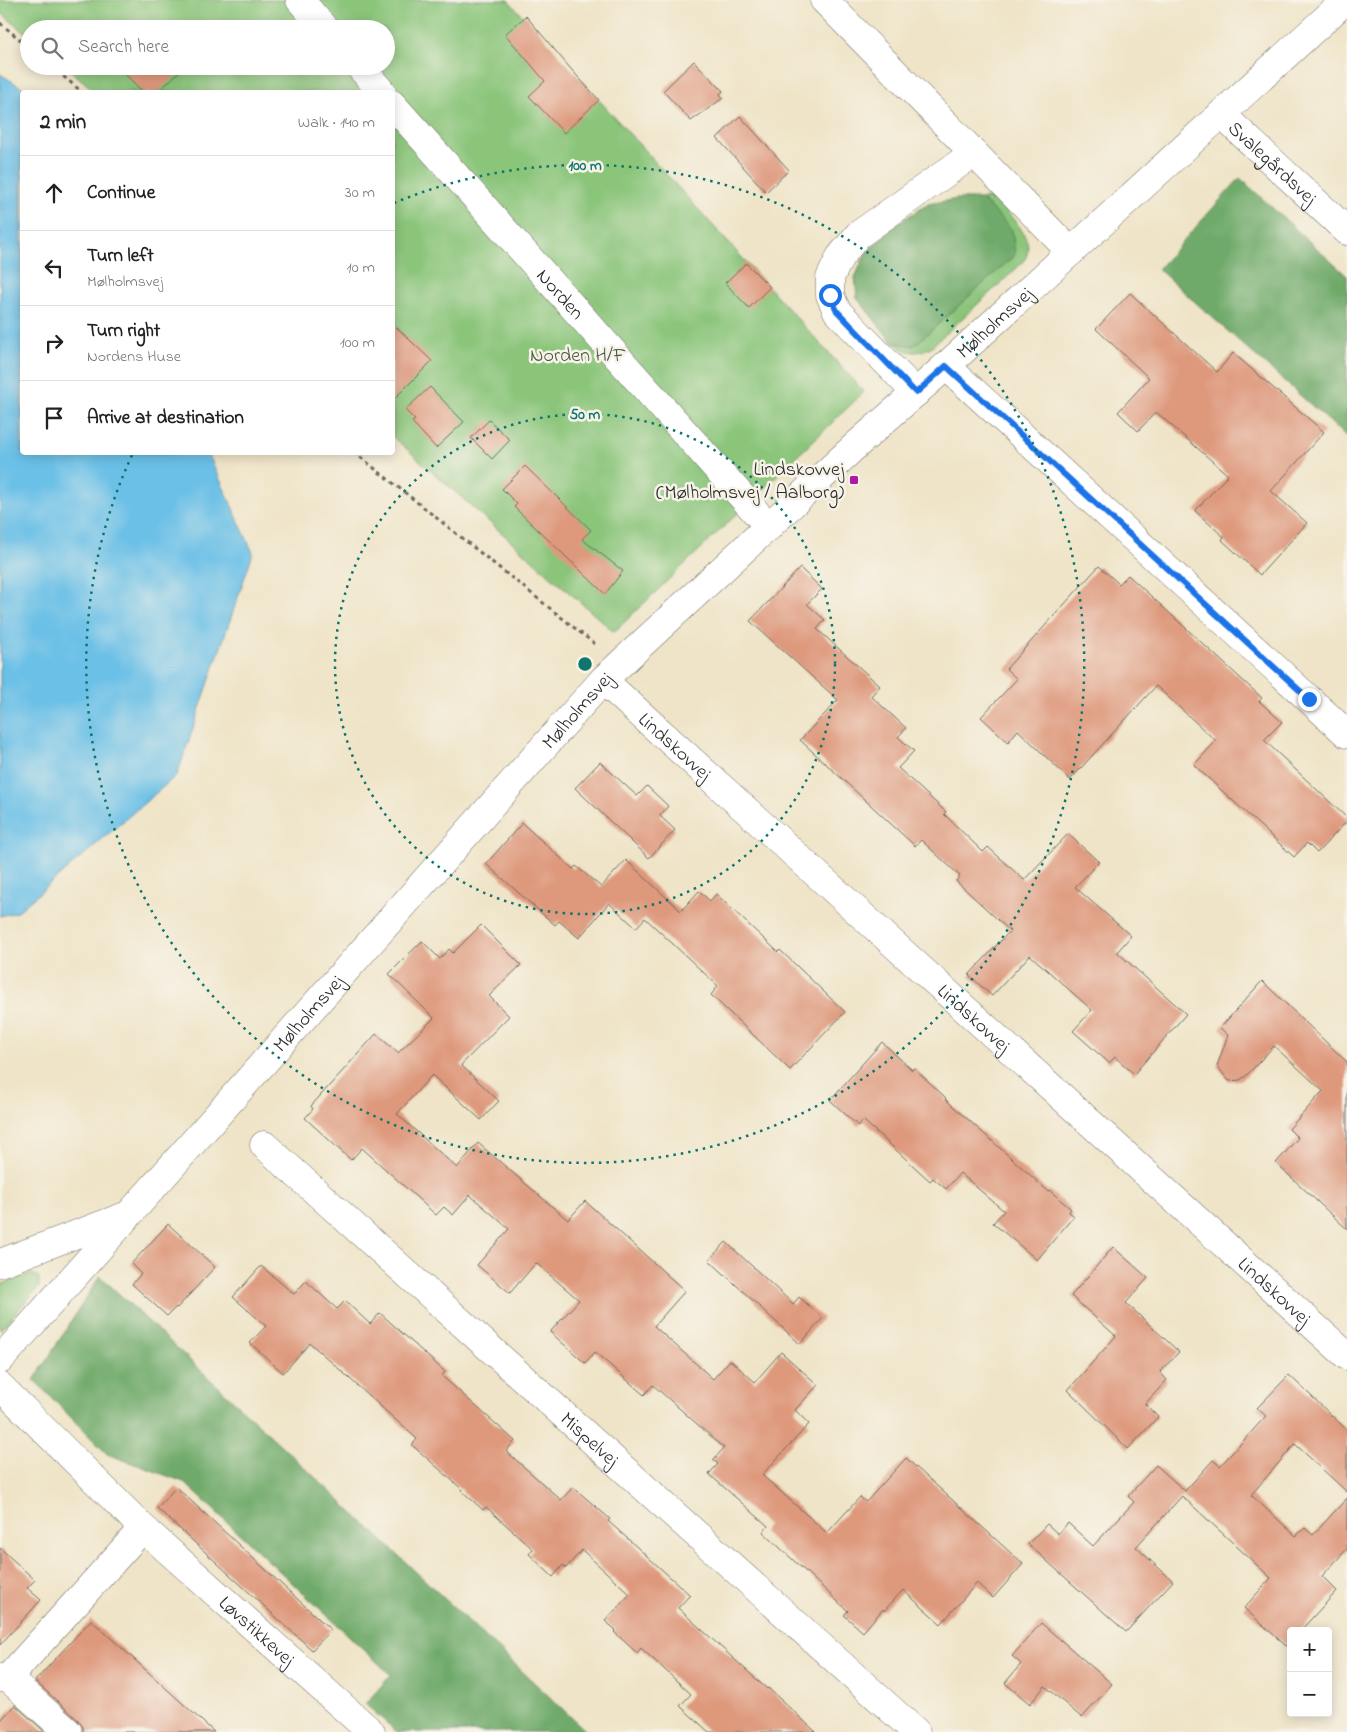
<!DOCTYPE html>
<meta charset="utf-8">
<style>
body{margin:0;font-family:"Indie Flower",sans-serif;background:#f6f6f6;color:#222}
.controls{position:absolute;right:15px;bottom:15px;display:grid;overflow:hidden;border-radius:5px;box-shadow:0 2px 12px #0003}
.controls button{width:45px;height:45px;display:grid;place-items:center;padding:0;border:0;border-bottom:1px solid #e0e0e0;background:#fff;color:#222;font:25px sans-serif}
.stop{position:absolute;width:15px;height:15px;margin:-11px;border:4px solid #1a73e8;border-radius:50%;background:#fff}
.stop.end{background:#1a73e8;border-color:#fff;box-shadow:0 1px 5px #0008}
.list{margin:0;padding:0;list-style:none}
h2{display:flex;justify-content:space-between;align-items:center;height:65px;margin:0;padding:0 20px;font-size:21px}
h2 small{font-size:16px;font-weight:400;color:#767676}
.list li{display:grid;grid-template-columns:32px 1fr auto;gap:15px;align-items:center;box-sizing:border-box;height:75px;padding:0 20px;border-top:1px solid #e0e0e0}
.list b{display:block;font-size:19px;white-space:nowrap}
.list p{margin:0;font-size:16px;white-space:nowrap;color:#767676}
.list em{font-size:16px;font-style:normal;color:#767676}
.icon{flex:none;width:28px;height:28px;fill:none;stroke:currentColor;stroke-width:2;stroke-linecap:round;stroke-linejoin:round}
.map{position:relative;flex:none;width:1347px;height:1732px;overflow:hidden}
.search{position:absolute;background:#fff;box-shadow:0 2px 12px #0003;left:20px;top:20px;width:375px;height:55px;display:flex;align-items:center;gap:12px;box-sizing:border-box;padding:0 18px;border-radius:28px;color:#767676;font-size:19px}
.panel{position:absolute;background:#fff;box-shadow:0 2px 12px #0003;left:20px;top:90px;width:375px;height:365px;border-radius:5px}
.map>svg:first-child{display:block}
.green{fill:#8ac57a;stroke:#5a7852}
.forest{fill:#6faa6a;stroke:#4d6a4a}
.water{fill:#6bc0e7;stroke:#4b7689}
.building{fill:#de997d}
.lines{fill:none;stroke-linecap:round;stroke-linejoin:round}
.minor-casing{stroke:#706c62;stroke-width:29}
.path{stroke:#706c62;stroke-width:3;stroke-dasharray:4 4;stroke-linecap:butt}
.minor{stroke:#fff;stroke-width:28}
.route{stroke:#1a73e8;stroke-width:6}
.ring{fill:none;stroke:#0f766e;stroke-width:2.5;stroke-dasharray:2.5 5}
.poi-dot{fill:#b5179e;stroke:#f7f3e8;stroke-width:2}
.labels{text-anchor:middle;stroke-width:5;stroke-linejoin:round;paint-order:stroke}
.street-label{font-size:20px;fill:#2b2b2b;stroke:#f7f3e8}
.park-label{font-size:20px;fill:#485943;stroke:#f7f3e8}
.poi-label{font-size:20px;fill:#2b2b2b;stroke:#f7f3e8;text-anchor:end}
.centre{fill:#0f766e;stroke:#f7f3e8;stroke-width:2.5}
.ring-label{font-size:15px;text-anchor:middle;font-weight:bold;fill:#0f766e;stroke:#f7f3e8;stroke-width:5;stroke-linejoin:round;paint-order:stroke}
</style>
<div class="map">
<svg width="1347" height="1732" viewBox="0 0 1347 1732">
<rect width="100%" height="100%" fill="#f7f3e8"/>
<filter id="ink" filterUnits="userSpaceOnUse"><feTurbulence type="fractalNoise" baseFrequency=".02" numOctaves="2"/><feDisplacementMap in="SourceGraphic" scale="10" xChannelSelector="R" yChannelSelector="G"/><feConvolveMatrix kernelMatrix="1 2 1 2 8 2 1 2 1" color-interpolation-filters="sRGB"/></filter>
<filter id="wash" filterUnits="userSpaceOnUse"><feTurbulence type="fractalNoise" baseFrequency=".0096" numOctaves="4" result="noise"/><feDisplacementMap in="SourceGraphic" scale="20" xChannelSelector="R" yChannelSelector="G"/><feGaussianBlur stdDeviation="1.12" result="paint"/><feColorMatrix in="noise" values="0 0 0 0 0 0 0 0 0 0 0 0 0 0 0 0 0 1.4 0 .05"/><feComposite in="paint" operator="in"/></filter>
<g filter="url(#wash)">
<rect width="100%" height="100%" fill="#efe4c7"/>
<!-- green -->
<g class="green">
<path d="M0,0H508L864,392L614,632L393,437L392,92H96L65,66H386V29H29V36L0,12Z"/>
<path d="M992,198C1005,211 1036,236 1026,257C1024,261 1021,264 1018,267L931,347C914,356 907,352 892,342L914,346L992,209L980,199Z"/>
<path d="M28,1274H33L39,1278V1287L0,1330V1285Z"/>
</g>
<!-- forest -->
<g class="forest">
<path d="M1240,178L1347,276V437L1158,269Z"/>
<path d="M957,199H980L992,209L1012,230L1015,255L914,346L892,342L857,298L855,277L866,253L896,224L928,204Z"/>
<path d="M100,1276L587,1732H397L365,1704L391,1675L184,1482L107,1454L34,1380Z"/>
</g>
<!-- water -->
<path class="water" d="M0,74L29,92H22V452L208,453L253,553L177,775L17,912L0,916Z"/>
<g id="blocks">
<!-- building -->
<g class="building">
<path d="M526,16L570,68L599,100L564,133L529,96L545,81L505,34Z"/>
<path d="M694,61L723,91L720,94L723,98L691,121L663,91Z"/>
<path d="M133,66H185L158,92H143L125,74Z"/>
<path d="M740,116L789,170L766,192L717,138Z"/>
<path d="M746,263L770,287L749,308L725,283Z"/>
<path d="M1130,293L1217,372L1233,353L1324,432L1271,491L1307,523L1260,575L1222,540L1224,537L1195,511L1228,475L1156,412L1138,431L1118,412L1149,378L1096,329Z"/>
<path d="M392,323L432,361L392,401Z"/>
<path d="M430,387L464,422L436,448L412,422L415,420L405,410Z"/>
<path d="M489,420L510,440L492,459L471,438Z"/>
<path d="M525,466L591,530L582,539L623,571L605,594L514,507L517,504L502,489Z"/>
<path d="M1099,566L1119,584L1128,575L1262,698L1259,701L1282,722L1264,740L1347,818V821L1317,853L1307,843L1294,857L1194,765L1216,741L1156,686L1070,780L1018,730L1008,742L981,717L1017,679L1006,669Z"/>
<path d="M800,568L822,589L807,604L825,620L817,629L880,686L871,696L906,728L898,737L914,751L898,768L946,812L944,814L983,852L988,847L1024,880L1068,834L1099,862L1075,887L1131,936L1117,952L1186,1014L1134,1074L1115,1057L1109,1063L1073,1031L1092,1010L1030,955L992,996L969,975L1010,931L956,881L960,876L921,840L915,846L800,740L838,700L750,621Z"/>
<path d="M600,762L637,796L647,786L668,806L660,816L675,830L649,858L575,788Z"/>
<path d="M522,823L573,869L576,866L601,887L626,860L681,911L699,891L710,901L716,894L778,952L780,950L845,1012L790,1070L711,995L718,986L645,918L636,928L609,903L579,938L559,921L555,925L486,864Z"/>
<path d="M481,925L521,965L489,996L509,1016L461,1065L499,1101L481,1120L432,1075L397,1114L457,1168L478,1143L568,1220L585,1201L685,1291L654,1326L713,1379L730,1360L755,1382L781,1352L818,1385L795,1410L809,1424L762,1475L827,1533L860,1497L866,1502L906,1458L1023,1564L993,1598L977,1583L941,1624L903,1590L884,1611L883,1609L863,1632L844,1615L848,1611L763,1532L768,1526L709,1474L718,1464L713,1460L724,1448L653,1385L644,1395L595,1352L585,1363L550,1332L579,1300L536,1263L510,1293L477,1265L509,1229L470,1195L453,1215L444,1207L436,1215L362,1148L351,1160L305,1118L313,1109L311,1106L376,1034L398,1053L434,1018L389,974L422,941L440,959L449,949L453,953Z"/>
<path d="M1262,981L1347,1062V1229L1276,1163L1298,1138L1289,1129L1323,1091L1274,1046L1246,1076L1240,1080L1229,1081L1217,1066L1228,1035L1220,1028Z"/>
<path d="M882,1042L912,1070L914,1068L946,1098L945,1099L1048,1191L1049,1190L1071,1209L1069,1212L1074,1216L1037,1260L993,1223L1004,1211L960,1173L946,1189L933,1178L930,1181L863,1120L858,1126L830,1100Z"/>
<path d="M168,1224L215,1267L177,1308L176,1307L167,1316L132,1284L141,1274L131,1264Z"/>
<path d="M726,1242L793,1304L799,1297L823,1318L800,1344L709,1260Z"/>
<path d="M1113,1247L1148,1278L1126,1303L1179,1352L1160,1372L1167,1380L1145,1404L1158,1417L1128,1449L1068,1390L1116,1336L1071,1296Z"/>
<path d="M261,1266L294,1294L306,1281L337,1309L345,1301L370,1324L380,1313L445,1372L442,1376L515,1441L506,1451L561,1500L573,1487L610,1519L608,1521L690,1595L678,1608L767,1689L768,1688L816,1732H709L680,1706L691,1694L641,1648L637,1653L614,1632L616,1630L605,1621L630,1594L582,1550L566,1568L563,1565L553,1577L529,1554L533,1549L486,1507L483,1510L462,1491L463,1490L412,1445L417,1439L310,1343L283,1373L250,1343L266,1326L233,1297Z"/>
<path d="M1289,1375L1347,1430V1492L1295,1444L1251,1495L1296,1536L1305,1528L1313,1535L1347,1498V1549L1322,1576L1337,1591L1300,1631H1291V1640L1286,1646L1244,1608L1271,1578L1182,1496L1136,1547L1173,1581L1126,1632L1028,1544L1047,1524L1058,1534L1068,1523L1093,1546L1134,1502L1128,1496L1156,1465L1185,1491L1213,1460L1220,1466L1266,1416L1257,1408Z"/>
<path d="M176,1487L331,1630L312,1650L157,1508Z"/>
<path d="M0,1548L35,1580L27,1588L41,1600L0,1645Z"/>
<path d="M91,1620L214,1732H83V1727L78,1720L35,1681Z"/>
<path d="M1041,1623L1112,1684L1082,1718L1045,1686L1030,1704L1005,1683L1021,1664L1012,1656Z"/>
<path d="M15,1705L45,1732H0V1721Z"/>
</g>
</g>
</g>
<g filter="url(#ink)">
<use href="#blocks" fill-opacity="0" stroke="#706c62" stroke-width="1"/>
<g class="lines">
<!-- minor casing -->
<g class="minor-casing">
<g id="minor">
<path d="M300,0L325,29"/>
<path d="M824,0L1071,252"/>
<path d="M359,66L382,92"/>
<path id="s1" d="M392,104L769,527"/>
<path id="s2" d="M1221,114L1347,231"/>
<path d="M946,366L1347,734"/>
<path d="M916,393L837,311L830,295V278L840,257L858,235L974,153"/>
<path id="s3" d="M603,680L1347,1356"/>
<path id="s4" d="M264,1145L916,1732"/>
<path d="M0,1263L125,1216"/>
<path id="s5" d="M0,1360L603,680L853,448L946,366L1346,0"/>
<path id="s6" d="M0,1386L143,1528L371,1732"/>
<path d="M0,1678H8L68,1732"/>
<path d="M8,1678L143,1528"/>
</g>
</g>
<!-- path -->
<g class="path">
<path d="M0,23L29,47"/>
<path d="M51,66L82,92"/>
<path d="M354,452L596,645"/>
</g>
<!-- minor -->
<use href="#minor" class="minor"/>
</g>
</g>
<g class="lines" filter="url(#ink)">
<!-- route -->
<path class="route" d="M830,295L837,311L916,393L946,366L1309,699"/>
</g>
<!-- distance rings -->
<g class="ring">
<circle cx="585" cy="664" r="250"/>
<path d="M394 203A499 499 0 1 1 133 453"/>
</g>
<!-- markers -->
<rect class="poi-dot" x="849" y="475" width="10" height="10" rx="2.5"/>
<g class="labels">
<!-- street labels -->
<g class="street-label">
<text dy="7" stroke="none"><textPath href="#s2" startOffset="71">Svalegårdsvej</textPath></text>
<text dy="7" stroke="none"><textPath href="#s1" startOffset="254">Norden</textPath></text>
<text dy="7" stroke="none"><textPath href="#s5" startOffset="1439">Mølholmsvej</textPath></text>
<text dy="7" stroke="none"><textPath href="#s5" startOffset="869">Mølholmsvej</textPath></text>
<text dy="7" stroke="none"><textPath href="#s3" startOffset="98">Lindskovvej</textPath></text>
<text dy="7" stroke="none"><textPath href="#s5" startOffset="464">Mølholmsvej</textPath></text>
<text dy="7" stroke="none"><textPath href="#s3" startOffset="502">Lindskovvej</textPath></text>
<text dy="7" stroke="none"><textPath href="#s3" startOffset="908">Lindskovvej</textPath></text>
<text dy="7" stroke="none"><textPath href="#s4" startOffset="439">Mispelvej</textPath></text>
<text dy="7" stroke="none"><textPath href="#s6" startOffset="355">Løvstikkevej</textPath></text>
</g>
<!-- park labels -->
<g class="park-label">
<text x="578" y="361">Norden H/F</text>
</g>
<!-- poi labels -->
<g class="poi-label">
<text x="844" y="475">Lindskovvej<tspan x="844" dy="23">(Mølholmsvej / Aalborg)</tspan></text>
</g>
</g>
<circle cx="585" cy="664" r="8" class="centre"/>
<g class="ring-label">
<text x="585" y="170">100 m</text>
<text x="585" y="419">50 m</text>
</g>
</svg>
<div class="controls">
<button>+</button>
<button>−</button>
</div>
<div class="stop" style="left:830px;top:295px"></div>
<div class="stop end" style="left:1309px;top:699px"></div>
<div class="search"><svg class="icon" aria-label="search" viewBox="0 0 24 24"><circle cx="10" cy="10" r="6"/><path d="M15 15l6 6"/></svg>Search here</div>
<section class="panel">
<h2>2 min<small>Walk · 140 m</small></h2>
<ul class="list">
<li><svg class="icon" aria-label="ahead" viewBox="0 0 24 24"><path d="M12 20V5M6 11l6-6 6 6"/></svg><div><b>Continue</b></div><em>30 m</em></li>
<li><svg class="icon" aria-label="left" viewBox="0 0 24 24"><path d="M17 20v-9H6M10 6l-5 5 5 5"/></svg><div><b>Turn left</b><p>Mølholmsvej</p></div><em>10 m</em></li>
<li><svg class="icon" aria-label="right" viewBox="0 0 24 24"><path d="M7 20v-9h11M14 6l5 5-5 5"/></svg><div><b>Turn right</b><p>Nordens Huse</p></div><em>100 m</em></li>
<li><svg class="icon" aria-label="arrive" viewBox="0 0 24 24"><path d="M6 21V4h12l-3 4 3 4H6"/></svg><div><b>Arrive at destination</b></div></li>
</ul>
</section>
</div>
